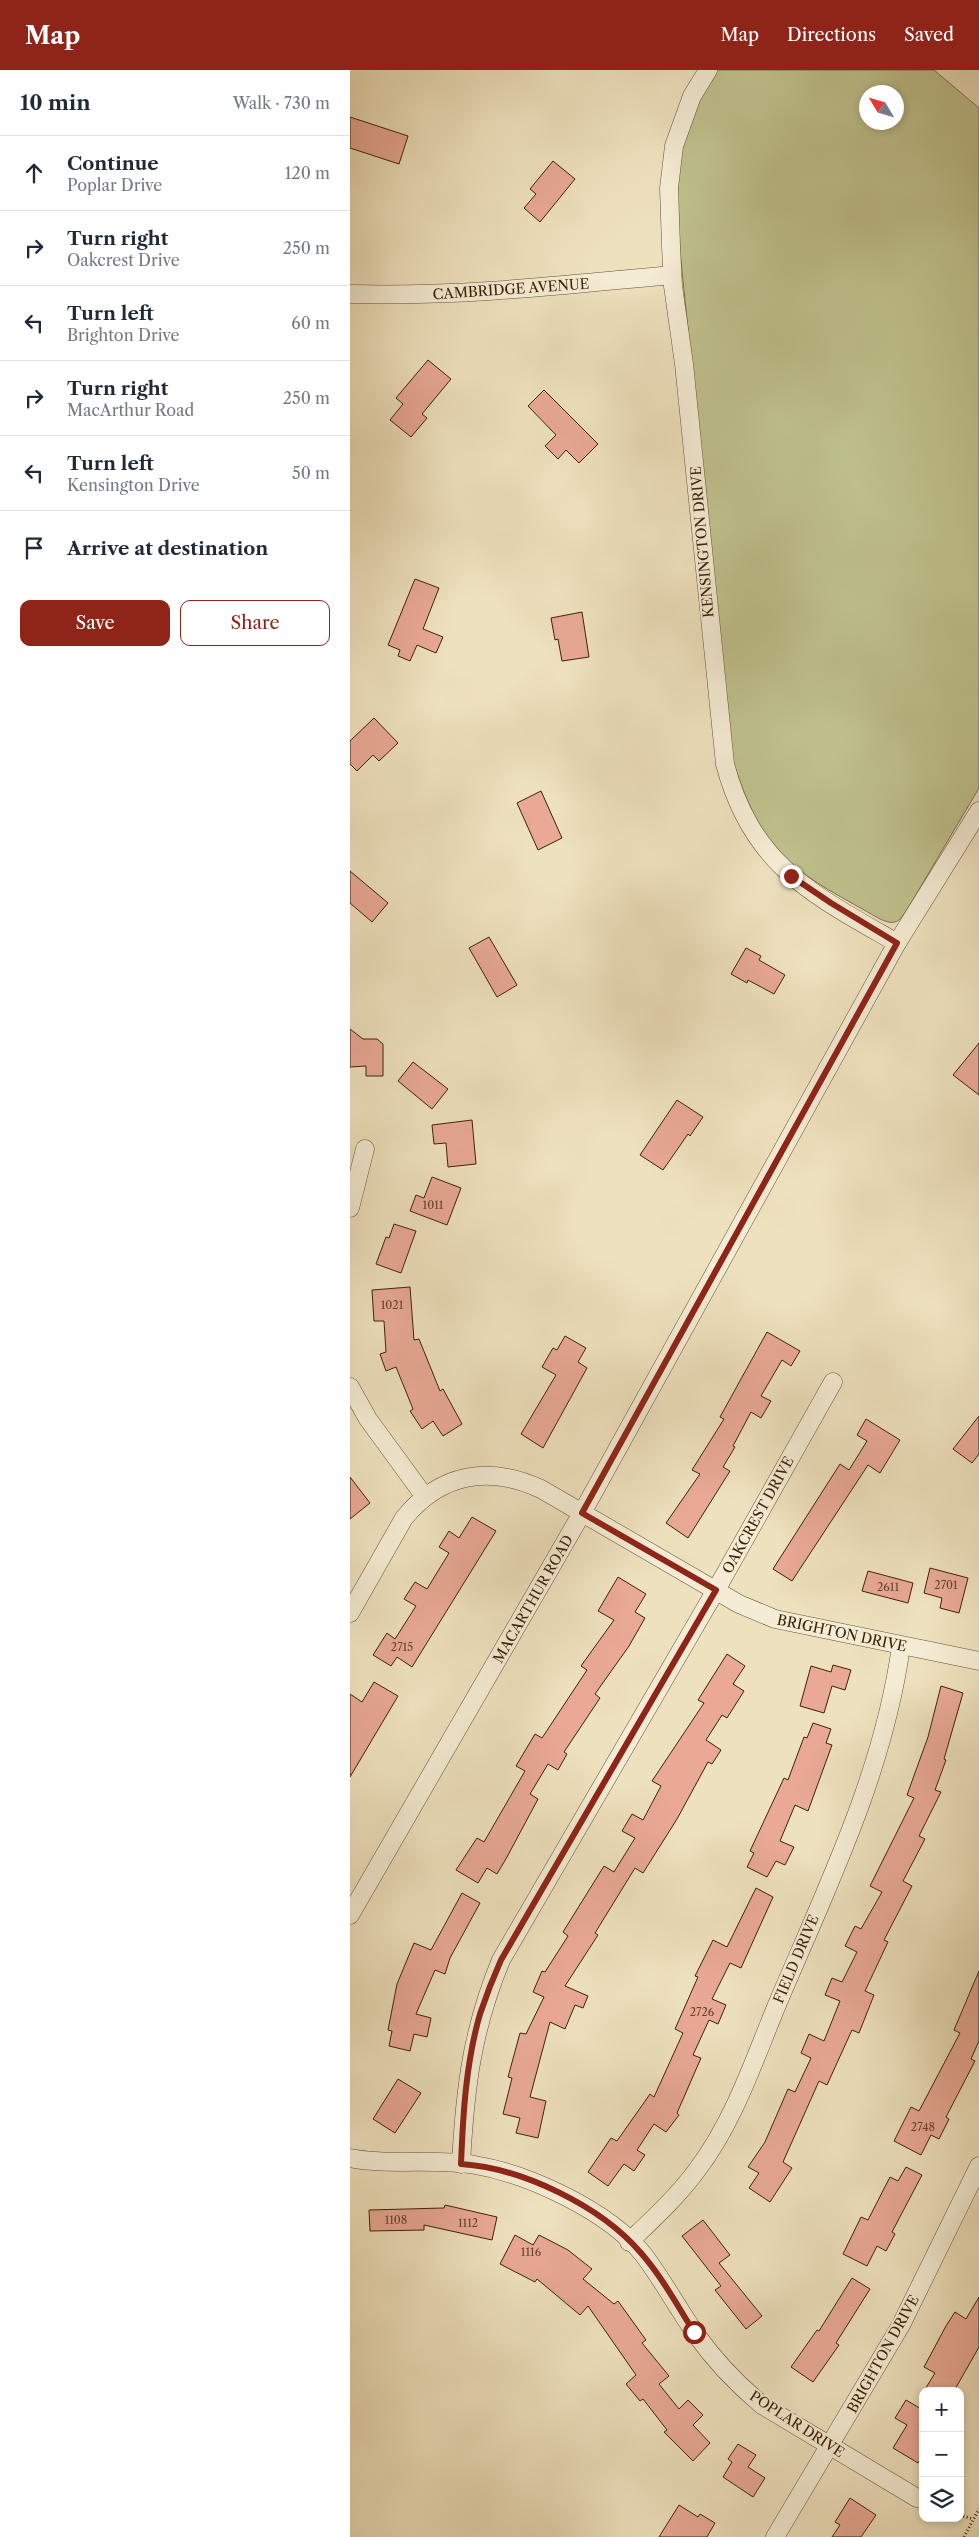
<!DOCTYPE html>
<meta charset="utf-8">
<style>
body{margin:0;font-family:"Libre Caslon Text",serif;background:#f2f2f3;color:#1f2937}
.controls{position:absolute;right:15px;bottom:15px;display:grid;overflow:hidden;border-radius:10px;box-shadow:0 2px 8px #0003}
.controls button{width:45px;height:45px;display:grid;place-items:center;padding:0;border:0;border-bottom:1px solid #e0e1e3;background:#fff;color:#1f2937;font:25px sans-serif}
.compass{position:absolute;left:509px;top:15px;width:45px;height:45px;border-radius:50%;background:#fff;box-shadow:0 2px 8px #0003;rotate:308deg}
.stop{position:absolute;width:15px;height:15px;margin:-11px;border:4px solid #8f2418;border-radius:50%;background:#fff}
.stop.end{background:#8f2418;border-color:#fff;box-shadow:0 1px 5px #0008}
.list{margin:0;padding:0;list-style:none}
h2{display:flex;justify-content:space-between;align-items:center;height:65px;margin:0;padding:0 20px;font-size:21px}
h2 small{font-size:16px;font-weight:400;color:#747a83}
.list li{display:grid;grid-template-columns:32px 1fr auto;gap:15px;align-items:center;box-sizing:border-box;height:75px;padding:0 20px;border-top:1px solid #e0e1e3}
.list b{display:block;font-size:19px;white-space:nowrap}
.list p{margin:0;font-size:16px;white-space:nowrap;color:#747a83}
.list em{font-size:16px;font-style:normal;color:#747a83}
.actions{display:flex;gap:10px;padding:15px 20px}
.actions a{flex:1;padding:11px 0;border:1px solid #8f2418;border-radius:10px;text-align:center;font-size:18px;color:#8f2418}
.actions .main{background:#8f2418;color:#fff}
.icon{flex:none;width:28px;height:28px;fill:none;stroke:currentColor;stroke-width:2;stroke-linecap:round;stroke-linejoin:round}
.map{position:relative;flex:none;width:629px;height:2467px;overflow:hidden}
header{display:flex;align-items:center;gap:30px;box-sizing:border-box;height:70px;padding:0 25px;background:#8f2418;color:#fff}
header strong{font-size:24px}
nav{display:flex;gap:28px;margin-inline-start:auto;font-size:18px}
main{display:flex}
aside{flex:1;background:#fff}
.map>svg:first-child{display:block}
.green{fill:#bfc18d;stroke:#7e724a;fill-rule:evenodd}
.building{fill:#e9a995;stroke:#3e2208}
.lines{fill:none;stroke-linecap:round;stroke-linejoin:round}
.minor-casing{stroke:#6a5235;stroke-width:19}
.path{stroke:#3e2208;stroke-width:3;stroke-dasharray:1 2.5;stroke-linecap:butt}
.minor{stroke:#f4ecd4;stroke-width:18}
.route{stroke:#8f2418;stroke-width:6}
.labels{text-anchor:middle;stroke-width:4;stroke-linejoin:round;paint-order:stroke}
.number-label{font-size:11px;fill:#69442b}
.street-label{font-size:14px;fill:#3e2208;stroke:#f4ecd4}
</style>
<header>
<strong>Map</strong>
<nav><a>Map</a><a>Directions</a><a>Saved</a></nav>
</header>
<main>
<aside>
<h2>10 min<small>Walk · 730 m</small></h2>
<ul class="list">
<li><svg class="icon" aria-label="ahead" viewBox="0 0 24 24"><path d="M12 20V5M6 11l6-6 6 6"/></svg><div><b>Continue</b><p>Poplar Drive</p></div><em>120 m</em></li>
<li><svg class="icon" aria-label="right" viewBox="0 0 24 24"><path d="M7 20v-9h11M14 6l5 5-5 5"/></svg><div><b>Turn right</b><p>Oakcrest Drive</p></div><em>250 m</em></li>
<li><svg class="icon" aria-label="left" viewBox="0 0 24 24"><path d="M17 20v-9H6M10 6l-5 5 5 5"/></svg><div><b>Turn left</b><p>Brighton Drive</p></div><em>60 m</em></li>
<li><svg class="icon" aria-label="right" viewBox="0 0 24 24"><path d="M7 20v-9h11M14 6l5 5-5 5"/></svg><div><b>Turn right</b><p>MacArthur Road</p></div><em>250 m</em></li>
<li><svg class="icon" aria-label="left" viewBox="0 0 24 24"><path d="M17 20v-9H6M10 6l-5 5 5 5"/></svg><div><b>Turn left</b><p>Kensington Drive</p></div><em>50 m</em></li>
<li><svg class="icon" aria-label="arrive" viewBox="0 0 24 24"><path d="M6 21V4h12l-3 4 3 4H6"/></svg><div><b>Arrive at destination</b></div></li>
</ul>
<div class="actions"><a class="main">Save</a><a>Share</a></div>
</aside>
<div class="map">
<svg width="629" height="2467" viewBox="0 0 629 2467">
<rect width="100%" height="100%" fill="#eee1bd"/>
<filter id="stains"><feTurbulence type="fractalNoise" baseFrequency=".004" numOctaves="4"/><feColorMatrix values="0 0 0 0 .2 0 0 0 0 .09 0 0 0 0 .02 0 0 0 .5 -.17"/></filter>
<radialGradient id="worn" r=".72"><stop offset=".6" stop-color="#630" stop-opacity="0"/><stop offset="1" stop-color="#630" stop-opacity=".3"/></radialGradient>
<!-- green -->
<path class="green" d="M365,0H584L629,38V718L561,833C550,850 548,858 528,848C496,829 457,811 431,784C406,757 393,722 382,688L330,181C328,148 322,110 331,77C338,50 351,25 365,0ZM516,22H546V52H516Z"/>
<!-- building -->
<g class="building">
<path d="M0,47L58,66L49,94L0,78Z"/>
<path d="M203,91L225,109L190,152L174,138L186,124L180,119Z"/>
<path d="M78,290L101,309L72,344L77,348L61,367L40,350L53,334L46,328Z"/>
<path d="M194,320L248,374L229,393L216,380L208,389L195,376L206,365L178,336Z"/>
<path d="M65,509L89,518L73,559L93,567L86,583L67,575L60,591L48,586L50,580L38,575Z"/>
<path d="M232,542L239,587L212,591L208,569L205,570L201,548Z"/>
<path d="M24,648L48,673L29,691L23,685L7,701L0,694V671Z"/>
<path d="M191,721L212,768L188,780L167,733Z"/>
<path d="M0,801L38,833L22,852L0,833Z"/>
<path d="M139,867L167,915L147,927L119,878Z"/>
<path d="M396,878L411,886L409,890L435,905L424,924L398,910L397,913L381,904Z"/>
<path d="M0,959L13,969H27L33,974V1006H16V996L0,997Z"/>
<path d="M629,973V1025L603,1005Z"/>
<path d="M63,992L98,1019L82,1039L48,1011Z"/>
<path d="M327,1030L353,1047L340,1066L338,1064L313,1100L290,1085Z"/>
<path d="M122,1050L126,1094L98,1097L96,1073L84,1074L82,1055Z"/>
<path d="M82,1107L111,1118L97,1155L60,1141L66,1125L74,1128Z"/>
<path d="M44,1154L66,1161L51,1203L26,1194L36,1167L39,1168Z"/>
<path d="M60,1217L64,1270L69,1269L90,1321L93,1319L112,1354L93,1366L83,1351L72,1359L60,1341L63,1339L46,1297L36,1301L30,1284L36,1282L34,1251H24L22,1220Z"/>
<path d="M417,1262L450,1281L441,1296L432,1290L411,1326L421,1331L411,1348L401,1342L383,1376L385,1377L373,1397L380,1401L338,1468L316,1453L350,1404L342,1400L374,1349L370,1347Z"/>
<path d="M215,1266L236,1278L228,1292L237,1298L193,1378L171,1364L206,1305L192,1297L203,1278L207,1280Z"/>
<path d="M629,1346V1384L622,1393L603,1379Z"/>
<path d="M516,1349L550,1370L530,1403L518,1395L442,1511L423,1499L490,1394L499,1400L517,1371L507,1365Z"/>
<path d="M0,1407L20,1433L0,1449Z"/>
<path d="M122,1447L146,1461L62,1597L47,1587L41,1596L23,1585L37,1563L45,1569L66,1536L54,1529L65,1512L77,1519L99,1483L89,1477L99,1461L109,1468Z"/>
<path d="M580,1498L618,1508L609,1543L590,1538L592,1528L574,1523Z"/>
<path d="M518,1501L563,1513L558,1533L512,1521Z"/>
<path d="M268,1507L296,1524L285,1542L295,1548L279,1576L245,1624L250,1628L214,1682L217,1684L208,1700L198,1694L180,1724L188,1729L157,1787L147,1804L137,1798L128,1813L106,1800L127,1768L134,1772L175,1701L166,1696L185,1664L192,1668L237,1600L231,1596L264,1550L248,1541Z"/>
<path d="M377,1584L395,1596L383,1614L394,1621L377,1648L372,1645L356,1670L371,1680L362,1694L358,1692L327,1749L293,1803L285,1798L245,1863L248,1865L215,1916L238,1926L233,1938L225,1935L215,1959L200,1952L180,2027L196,2031L188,2068L166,2063L170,2048L153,2044L162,2008L158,2007L170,1963L176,1964L194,1927L183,1922L192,1901L195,1902L218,1866L213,1862L254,1796L264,1802L285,1768L272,1761L282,1744L293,1750L311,1716L302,1711L354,1633L348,1630Z"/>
<path d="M483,1595L501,1600L495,1620L482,1616L474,1643L450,1636L461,1596L481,1602Z"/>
<path d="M24,1612L48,1626L0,1707V1624L12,1632Z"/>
<path d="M591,1616L613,1623L594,1689L596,1690L585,1720L591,1722L569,1766L575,1769L553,1811L562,1816L534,1870L538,1872L515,1921L524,1925L509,1963L502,1960L477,2015L469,2011L433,2092L442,2098L420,2132L399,2118L409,2103L398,2097L415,2072L438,2019L445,2022L461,1988L451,1983L459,1964L474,1971L490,1931L475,1925L482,1908L492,1912L507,1882L495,1876L505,1856L511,1859L532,1822L520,1816L564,1728L557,1725L578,1667Z"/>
<path d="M463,1653L481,1659L476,1673L482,1675L458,1741L445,1735L430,1771L444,1777L435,1795L426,1791L417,1807L397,1797L404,1783L400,1781L434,1708L438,1710L454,1667L457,1668Z"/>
<path d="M406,1818L423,1827L391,1898L380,1893L362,1929L376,1935L368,1954L359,1950L343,1985L351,1988L327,2043L329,2045L316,2062L304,2054L287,2080L295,2085L284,2101L274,2094L258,2116L238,2102L261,2068L267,2071L300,2024L304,2027L333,1963L325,1959L348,1907L345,1906L363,1870L377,1877Z"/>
<path d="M112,1823L130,1833L100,1888L95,1904L85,1900L66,1944L81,1948L77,1967L64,1964L60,1981L39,1976L42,1961L38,1960L47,1914L64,1873L81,1880Z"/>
<path d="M629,1901V1971L621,1989L625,1991L596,2047L599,2049L589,2069L581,2065L571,2085L544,2071L561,2037L569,2041L610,1963L604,1960Z"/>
<path d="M48,2009L71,2023L45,2063L23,2049Z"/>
<path d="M556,2097L572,2105L542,2162L545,2164L536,2181L527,2176L517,2196L493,2184L511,2147L518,2150L540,2107L548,2111Z"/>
<path d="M95,2135L147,2147L142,2170L74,2155V2160L20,2161L19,2140L94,2138Z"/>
<path d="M353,2150L380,2185L369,2193L412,2246L396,2259L365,2220L371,2216L332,2166Z"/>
<path d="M165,2165L183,2175L189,2165L218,2180L242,2199L233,2209L264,2234L268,2231L296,2270L292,2273L319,2306L309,2314L329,2339L338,2330L353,2345L343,2355L360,2373L343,2391L314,2362L317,2360L293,2329L290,2331L276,2314L286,2305L238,2236L230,2245L187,2209L185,2212L150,2194Z"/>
<path d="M502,2208L520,2219L486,2273L489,2275L463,2312L441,2297L467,2260L469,2261Z"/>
<path d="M629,2227V2277L604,2321H574L585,2303L574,2297L596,2256L605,2242L616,2249Z"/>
<path d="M556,2330L573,2340V2385L568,2393L543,2378L557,2355L545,2348Z"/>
<path d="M388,2374L406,2385L398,2397L415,2408L403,2427L373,2407L382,2392L378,2389Z"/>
<path d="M500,2428L526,2445L511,2467H482L490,2455L485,2452Z"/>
<path d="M329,2435L348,2447L350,2444L365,2453L357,2467H309Z"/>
</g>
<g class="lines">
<!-- minor casing -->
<g class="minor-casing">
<g id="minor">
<path d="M358,0L342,26L324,76L319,118L321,176L323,216L334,294L375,694C402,796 462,824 547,873"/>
<path d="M0,224C108,227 215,215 322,205"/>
<path d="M0,1138L15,1079"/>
<path d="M0,1317L18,1349L75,1427"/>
<path d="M0,1543L54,1448C91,1403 139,1395 191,1419L389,1534L425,1549L629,1591"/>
<path d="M0,1845L232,1443L547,873L629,741"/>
<path d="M0,2088C41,2096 84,2088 125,2095C179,2104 258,2141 293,2184C312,2209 327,2237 345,2263C364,2290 387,2314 412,2335L567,2428"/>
<path d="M111,2094C115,2018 122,1960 151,1890L366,1520L483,1312"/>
<path d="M279,2172C303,2149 328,2126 347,2100C385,2050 405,1987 429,1930C478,1815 534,1701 551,1576"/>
<path d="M425,2467L551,2255L629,2096"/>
</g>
</g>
<!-- path -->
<g class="path">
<path d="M610,2445L623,2449"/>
<path d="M614,2467L629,2439"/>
</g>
<!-- minor -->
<use href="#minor" class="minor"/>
</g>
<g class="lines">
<!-- route -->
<path class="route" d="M344,2262C327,2235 312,2207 291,2183C251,2136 172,2098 111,2094C113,2044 116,1992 130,1944C136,1926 143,1908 151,1890L366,1520L232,1443L547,873L481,833L441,806"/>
</g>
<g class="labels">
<!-- number labels -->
<g class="number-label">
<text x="83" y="1139">1011</text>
<text x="42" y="1239">1021</text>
<text x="596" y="1519">2701</text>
<text x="538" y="1521">2611</text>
<text x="52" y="1581">2715</text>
<text x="352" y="1946">2726</text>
<text x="573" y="2061">2748</text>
<text x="46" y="2154">1108</text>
<text x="118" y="2157">1112</text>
<text x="181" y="2186">1116</text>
</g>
<!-- street labels -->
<g class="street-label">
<text transform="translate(161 219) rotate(-4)" y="5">CAMBRIDGE AVENUE</text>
<text transform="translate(352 472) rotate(-95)" y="5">KENSINGTON DRIVE</text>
<text transform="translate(408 1445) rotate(-61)" y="5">OAKCREST DRIVE</text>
<text transform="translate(183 1529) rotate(-60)" y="5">MACARTHUR ROAD</text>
<text transform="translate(492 1563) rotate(12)" y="5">BRIGHTON DRIVE</text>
<text transform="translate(446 1889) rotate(-67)" y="5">FIELD DRIVE</text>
<text transform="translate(533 2284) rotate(-61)" y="5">BRIGHTON DRIVE</text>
<text transform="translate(447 2354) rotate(33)" y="5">POPLAR DRIVE</text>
</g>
</g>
<rect width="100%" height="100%" filter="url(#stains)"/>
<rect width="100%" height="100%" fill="url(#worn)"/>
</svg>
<div class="controls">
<button>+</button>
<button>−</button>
<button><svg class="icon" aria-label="layers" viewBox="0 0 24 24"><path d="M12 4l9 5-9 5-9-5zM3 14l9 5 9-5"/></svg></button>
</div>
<svg class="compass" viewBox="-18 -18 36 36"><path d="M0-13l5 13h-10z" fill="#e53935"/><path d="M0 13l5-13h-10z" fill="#747a83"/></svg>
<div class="stop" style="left:344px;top:2262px"></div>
<div class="stop end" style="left:441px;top:806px"></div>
</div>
</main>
